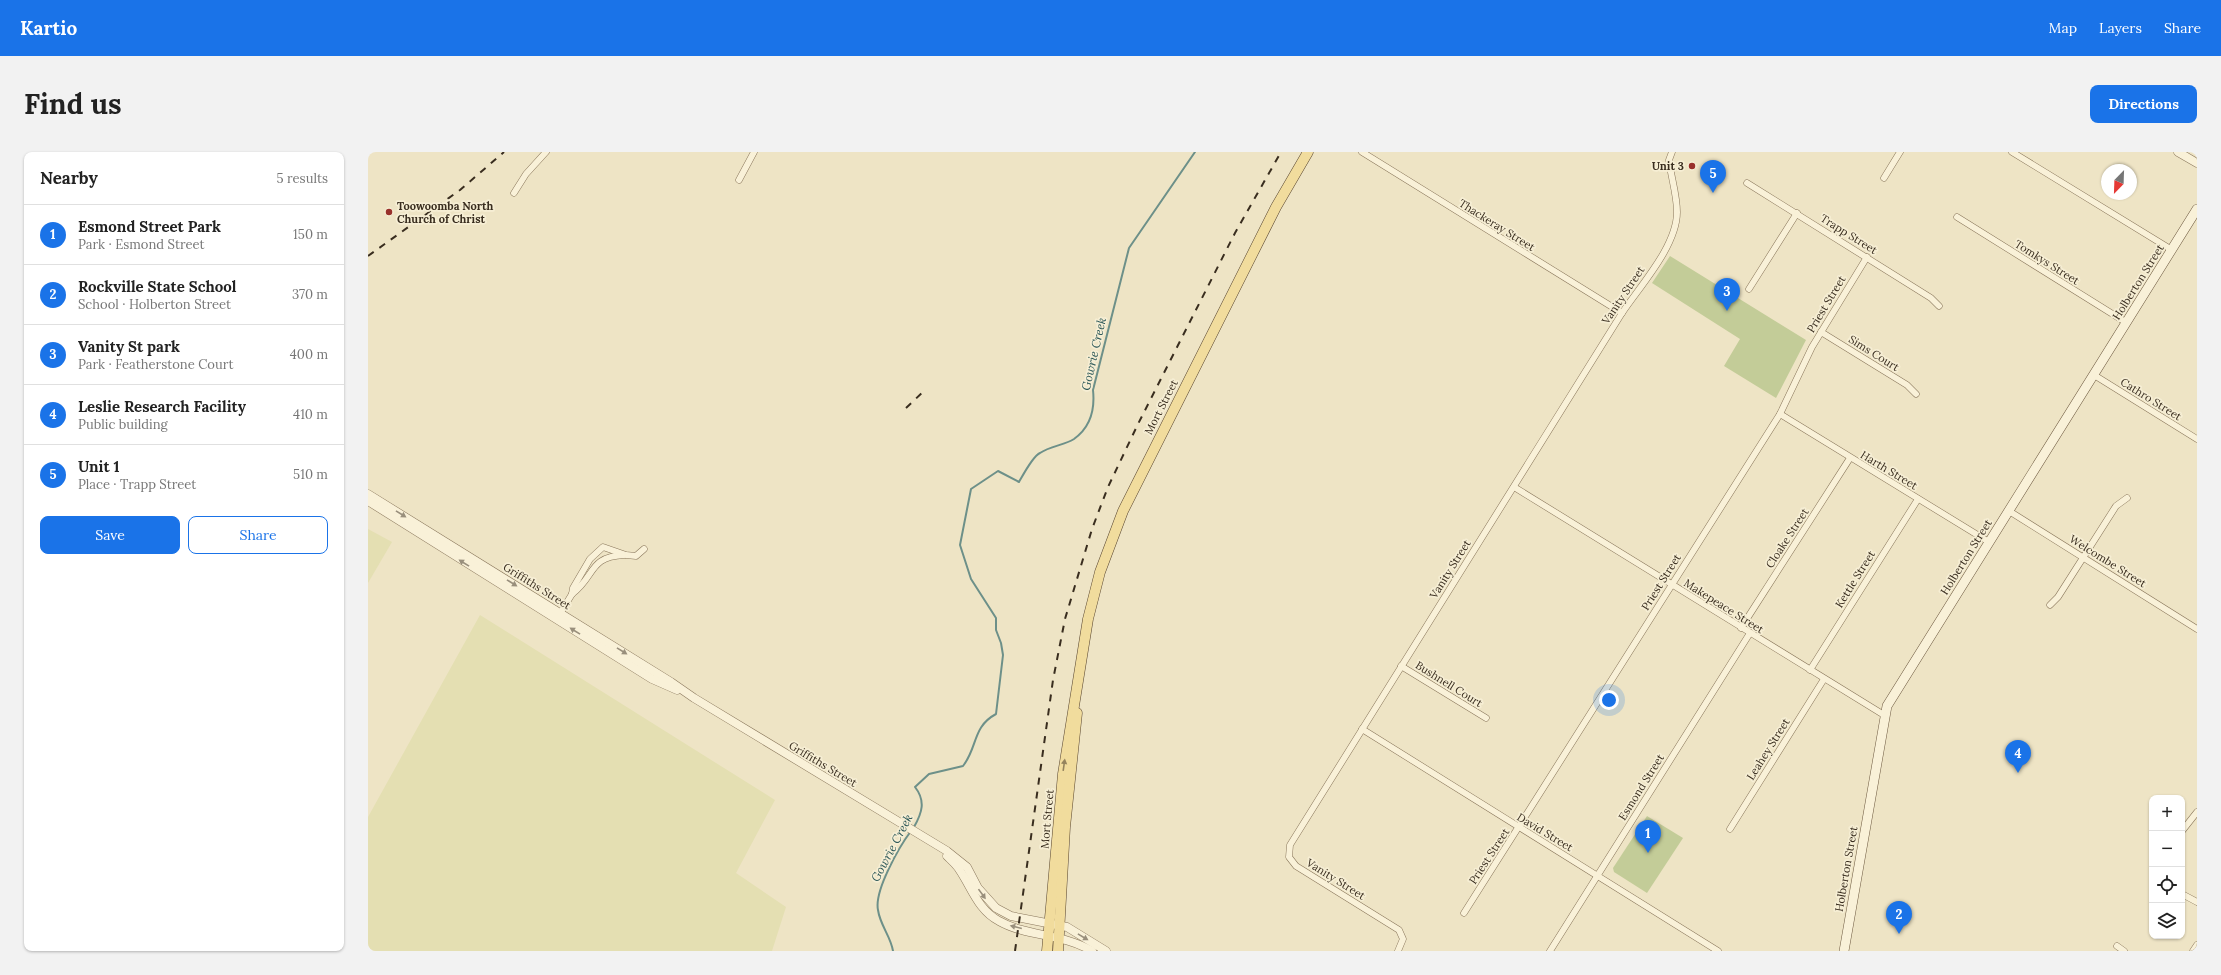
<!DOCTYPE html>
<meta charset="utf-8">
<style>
body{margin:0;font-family:Lora,serif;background:#f2f2f2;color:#222}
.controls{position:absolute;right:12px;bottom:12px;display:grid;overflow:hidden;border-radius:8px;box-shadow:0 1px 3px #0004}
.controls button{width:36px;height:36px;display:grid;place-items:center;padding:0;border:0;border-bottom:1px solid #e0e0e0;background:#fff;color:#222;font:20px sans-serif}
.compass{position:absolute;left:1733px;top:12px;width:36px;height:36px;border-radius:50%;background:#fff;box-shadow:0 1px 3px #0004;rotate:203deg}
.you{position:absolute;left:1241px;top:548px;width:14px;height:14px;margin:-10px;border:3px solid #fff;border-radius:50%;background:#1a73e8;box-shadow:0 0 0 6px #1a73e833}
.badge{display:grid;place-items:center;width:26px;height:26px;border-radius:50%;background:#1a73e8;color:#fff;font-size:13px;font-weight:700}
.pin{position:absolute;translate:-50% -33px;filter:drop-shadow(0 1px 2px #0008)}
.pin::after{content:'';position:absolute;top:21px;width:14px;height:12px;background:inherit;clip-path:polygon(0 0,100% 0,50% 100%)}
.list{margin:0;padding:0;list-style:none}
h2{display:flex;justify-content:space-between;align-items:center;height:52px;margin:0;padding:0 16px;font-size:17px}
h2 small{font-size:13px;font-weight:400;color:#767676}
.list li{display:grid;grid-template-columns:26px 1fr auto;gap:12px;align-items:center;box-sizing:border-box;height:60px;padding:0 16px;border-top:1px solid #e0e0e0}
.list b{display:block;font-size:15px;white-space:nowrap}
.list p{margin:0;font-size:13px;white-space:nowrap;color:#767676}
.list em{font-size:13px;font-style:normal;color:#767676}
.actions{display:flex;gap:8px;padding:12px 16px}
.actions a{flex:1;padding:9px 0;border:1px solid #1a73e8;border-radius:8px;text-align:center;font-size:14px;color:#1a73e8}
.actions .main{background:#1a73e8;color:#fff}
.icon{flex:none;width:22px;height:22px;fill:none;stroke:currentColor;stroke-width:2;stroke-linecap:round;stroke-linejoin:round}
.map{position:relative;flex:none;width:1829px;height:799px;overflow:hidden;border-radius:8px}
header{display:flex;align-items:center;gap:24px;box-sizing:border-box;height:56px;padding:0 20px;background:#1a73e8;color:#fff}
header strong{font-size:19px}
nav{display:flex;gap:22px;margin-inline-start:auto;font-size:14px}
.intro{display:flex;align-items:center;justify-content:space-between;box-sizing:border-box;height:96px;padding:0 24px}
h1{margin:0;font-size:28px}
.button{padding:10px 18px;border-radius:8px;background:#1a73e8;color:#fff;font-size:14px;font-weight:700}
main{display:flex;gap:24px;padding:0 24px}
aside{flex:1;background:#fff;border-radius:8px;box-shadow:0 1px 3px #0004}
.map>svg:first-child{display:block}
.farmland{fill:#e4dfb2}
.green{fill:#c3cc98}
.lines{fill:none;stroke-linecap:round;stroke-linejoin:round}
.stream{stroke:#6d9089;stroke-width:2}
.minor-casing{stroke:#89765b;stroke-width:7}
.tertiary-casing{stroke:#89765b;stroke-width:9}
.secondary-casing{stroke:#6b573e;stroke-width:10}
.primary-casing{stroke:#57442f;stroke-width:11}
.minor{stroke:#f9f1d8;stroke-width:6}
.tertiary{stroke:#f9f1d8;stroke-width:8}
.secondary{stroke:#f9f1d8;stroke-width:9}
.primary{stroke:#f1dc9d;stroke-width:10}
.rail{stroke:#392d1f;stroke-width:2;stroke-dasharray:7 7;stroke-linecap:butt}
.oneway{fill:#998f7c}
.oneway2{fill:#95845e}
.poi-dot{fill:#98302b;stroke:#f6eed4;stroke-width:1.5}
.labels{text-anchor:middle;stroke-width:3.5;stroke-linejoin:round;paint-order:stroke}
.poi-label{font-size:11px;font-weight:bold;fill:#392d1f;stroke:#f6eed4;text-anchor:end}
.street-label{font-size:11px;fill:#392d1f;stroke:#f6eed4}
.water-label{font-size:12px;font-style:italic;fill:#2e5959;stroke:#f6eed4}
</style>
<header>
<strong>Kartio</strong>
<nav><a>Map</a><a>Layers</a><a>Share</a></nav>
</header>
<div class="intro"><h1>Find us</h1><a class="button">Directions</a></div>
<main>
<aside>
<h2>Nearby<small>5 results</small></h2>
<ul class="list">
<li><span class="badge">1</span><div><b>Esmond Street Park</b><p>Park · Esmond Street</p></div><em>150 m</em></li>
<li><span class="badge">2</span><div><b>Rockville State School</b><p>School · Holberton Street</p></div><em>370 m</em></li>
<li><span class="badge">3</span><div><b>Vanity St park</b><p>Park · Featherstone Court</p></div><em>400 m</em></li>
<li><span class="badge">4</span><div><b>Leslie Research Facility</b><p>Public building</p></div><em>410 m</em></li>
<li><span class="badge">5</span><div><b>Unit 1</b><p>Place · Trapp Street</p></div><em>510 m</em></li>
</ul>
<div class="actions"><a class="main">Save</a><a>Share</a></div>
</aside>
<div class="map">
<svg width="1829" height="799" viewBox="0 0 1829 799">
<rect width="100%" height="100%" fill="#eee4c5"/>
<!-- farmland -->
<g class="farmland">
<path d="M0,377L24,390L0,431Z"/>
<path d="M112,463L407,648L368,721L418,755L404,799H0V665Z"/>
</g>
<!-- green -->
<g class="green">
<path d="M1302,104L1438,188L1408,246L1356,214L1372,187L1284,131Z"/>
<path d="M1279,664L1315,686L1279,741L1246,720L1245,716Z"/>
</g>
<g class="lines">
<!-- stream -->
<g class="stream">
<path d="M546,675C554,661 558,649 547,635L561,622L595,614C610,595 604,575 628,562L635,503L633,491L628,478V466L603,427L592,393L603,337L630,319L651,330C655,323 665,304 672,301C682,294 697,293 706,287C723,275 727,257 725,238L761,96L827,0"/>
<path d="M525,799C523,785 512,773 510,758C506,739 531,695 543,679"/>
</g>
<!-- minor casing -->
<g class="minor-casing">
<g id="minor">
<path d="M994,0L1254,161"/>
<path d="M1644,0L1804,98"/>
<path d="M1516,26L1532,0"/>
<path d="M371,28L386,0"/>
<path d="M1379,31L1563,146L1571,154"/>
<path d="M146,41L158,22L178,0"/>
<path d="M1589,65L1759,171"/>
<path d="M1381,137L1429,61"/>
<path d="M1453,180L1539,233L1548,242"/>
<path d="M1726,223L1829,287"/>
<path d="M1412,262L1621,390"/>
<path d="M1146,335L1516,563"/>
<path d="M1641,359L1829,477"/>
<path d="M204,442C228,424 220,405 256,403"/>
<path d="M1682,453L1690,445L1748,354L1759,346"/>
<path d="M190,465L204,442L205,436L222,407L235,395L258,403L268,404L276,397"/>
<path d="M1373,476L1482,306"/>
<path d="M1033,514L1118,566"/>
<path d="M1442,518L1550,347"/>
<path d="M994,577L1350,799"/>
<path d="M1362,677L1456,527"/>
<path d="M1814,679L1829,660"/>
<path d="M1814,742L1829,750"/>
<path d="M1096,761L1412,262L1444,195L1499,105"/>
<path d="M1749,794L1756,799"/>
<path d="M1030,799L1035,787L1031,778L928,714L921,705L922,693L1254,161C1272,134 1309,94 1309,60C1309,43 1303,25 1301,8L1304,0"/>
<path d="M1182,799L1382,481"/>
<path d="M1825,799L1829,793"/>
</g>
</g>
<!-- tertiary casing -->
<g class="tertiary-casing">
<g id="tertiary">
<path d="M1810,0L1829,11"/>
<path d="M0,342L303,530L326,546L579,699L599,715L610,736L628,756L643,764L699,775L738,799"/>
<path d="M0,349L284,527L309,538"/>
<path d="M579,704C583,708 588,712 591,717C604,736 610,758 631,769C659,785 694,781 724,799"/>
</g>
</g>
<!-- secondary casing -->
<g class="secondary-casing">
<path id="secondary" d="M1476,799L1519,554L1829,57"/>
</g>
<!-- primary casing -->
<g class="primary-casing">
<g id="primary">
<path d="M679,799L695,622L720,467L732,420L755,359L908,55L940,0"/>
<path d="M690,799L697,675L709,561"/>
</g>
</g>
<!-- minor -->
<use href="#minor" class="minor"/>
<!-- tertiary -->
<use href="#tertiary" class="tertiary"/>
<!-- secondary -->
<use href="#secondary" class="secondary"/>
<!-- primary -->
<use href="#primary" class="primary"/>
<!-- rail -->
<g class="rail">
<path d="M0,104L92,38L136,0"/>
<path d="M538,256L556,239"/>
<path d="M647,799L685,528L697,467L724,377L740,335L770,272L867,81L913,0"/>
</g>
</g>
<!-- one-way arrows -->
<defs><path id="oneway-solid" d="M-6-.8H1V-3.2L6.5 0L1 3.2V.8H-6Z"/></defs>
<g class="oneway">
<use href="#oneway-solid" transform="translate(33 362) rotate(32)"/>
<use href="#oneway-solid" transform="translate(96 411) rotate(-148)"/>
<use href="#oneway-solid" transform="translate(144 431) rotate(32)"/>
<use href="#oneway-solid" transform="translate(207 479) rotate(-148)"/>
<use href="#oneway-solid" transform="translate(254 499) rotate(32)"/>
<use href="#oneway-solid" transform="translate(614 742) rotate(54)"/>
<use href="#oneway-solid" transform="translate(648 775) rotate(-166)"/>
<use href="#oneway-solid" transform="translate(715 785) rotate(31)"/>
</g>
<use class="oneway2" href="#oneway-solid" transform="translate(696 613) rotate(-82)"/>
<!-- markers -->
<g class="poi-dot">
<circle cx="1324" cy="14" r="4"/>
<circle cx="21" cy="60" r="4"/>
</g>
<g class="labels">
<!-- poi labels -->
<g class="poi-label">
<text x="1316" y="18">Unit 3</text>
<text x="29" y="58" text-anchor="start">Toowoomba North<tspan x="29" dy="13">Church of Christ</tspan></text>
</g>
<!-- street labels -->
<g class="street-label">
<text transform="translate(1129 73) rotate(32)" y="4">Thackeray Street</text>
<text transform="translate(1481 82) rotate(32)" y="4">Trapp Street</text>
<text transform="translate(1679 110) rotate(32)" y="4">Tomkys Street</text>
<text transform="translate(1770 130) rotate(-58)" y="4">Holberton Street</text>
<text transform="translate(1255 143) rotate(-56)" y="4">Vanity Street</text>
<text transform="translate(1458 152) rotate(-59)" y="4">Priest Street</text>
<text transform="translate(1506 201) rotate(32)" y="4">Sims Court</text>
<text transform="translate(1783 247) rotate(32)" y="4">Cathro Street</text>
<text transform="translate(793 255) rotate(-63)" y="4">Mort Street</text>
<text transform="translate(1521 318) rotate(31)" y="4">Harth Street</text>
<text transform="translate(1419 386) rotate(-57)" y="4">Cloake Street</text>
<text transform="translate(1598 405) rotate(-58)" y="4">Holberton Street</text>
<text transform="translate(1740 409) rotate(32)" y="4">Welcombe Street</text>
<text transform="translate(1082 417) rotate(-58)" y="4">Vanity Street</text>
<text transform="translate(1487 427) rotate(-58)" y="4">Kettle Street</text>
<text transform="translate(1293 430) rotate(-58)" y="4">Priest Street</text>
<text transform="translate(169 434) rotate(32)" y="4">Griffiths Street</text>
<text transform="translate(1356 454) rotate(32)" y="4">Makepeace Street</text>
<text transform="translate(1081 532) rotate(32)" y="4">Bushnell Court</text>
<text transform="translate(1400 597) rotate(-58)" y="4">Leahey Street</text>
<text transform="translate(455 612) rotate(31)" y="4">Griffiths Street</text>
<text transform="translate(1273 635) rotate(-58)" y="4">Esmond Street</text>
<text transform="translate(679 667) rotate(-85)" y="4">Mort Street</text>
<text transform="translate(1177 680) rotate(31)" y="4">David Street</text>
<text transform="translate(1121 704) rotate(-57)" y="4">Priest Street</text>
<text transform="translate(1478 717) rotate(-80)" y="4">Holberton Street</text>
<text transform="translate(968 727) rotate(32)" y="4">Vanity Street</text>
</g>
<!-- water labels -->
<g class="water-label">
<text transform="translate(726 202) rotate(-77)" y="4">Gowrie Creek</text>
<text transform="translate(524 696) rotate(-62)" y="4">Gowrie Creek</text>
</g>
</g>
</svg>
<div class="controls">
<button>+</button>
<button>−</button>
<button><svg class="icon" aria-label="locate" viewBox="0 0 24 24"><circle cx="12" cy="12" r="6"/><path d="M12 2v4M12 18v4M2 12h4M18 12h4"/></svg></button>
<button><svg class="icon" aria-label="layers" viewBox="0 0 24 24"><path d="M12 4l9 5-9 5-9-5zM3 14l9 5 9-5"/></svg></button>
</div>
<svg class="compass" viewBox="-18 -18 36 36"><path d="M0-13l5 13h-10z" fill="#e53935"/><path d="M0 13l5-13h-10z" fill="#767676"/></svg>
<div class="you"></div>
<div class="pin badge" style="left:1280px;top:701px">1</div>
<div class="pin badge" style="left:1531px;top:782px">2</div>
<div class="pin badge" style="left:1359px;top:159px">3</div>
<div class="pin badge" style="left:1650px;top:621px">4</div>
<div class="pin badge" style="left:1345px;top:41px">5</div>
</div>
</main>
